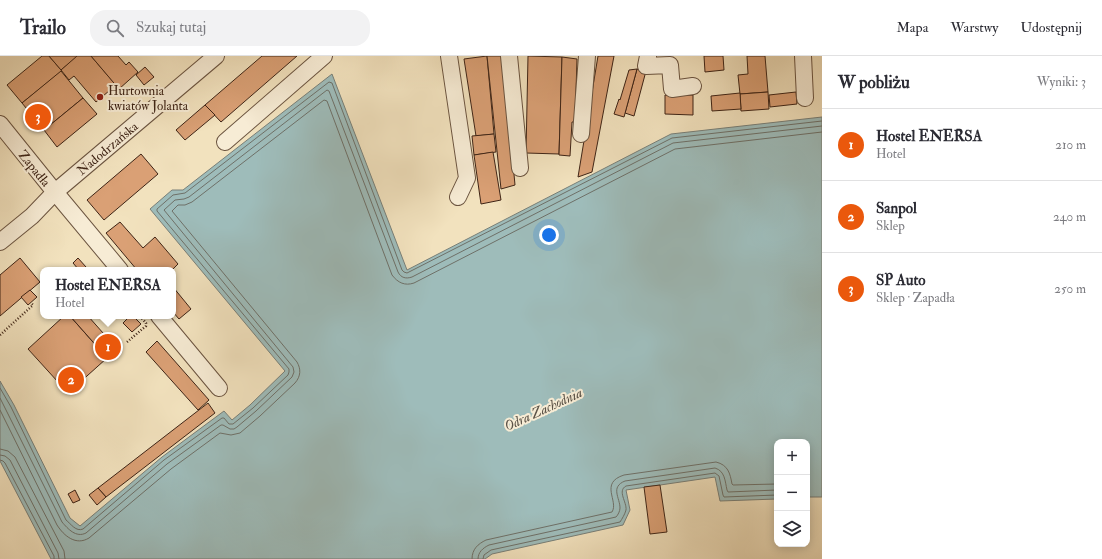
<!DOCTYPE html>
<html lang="pl">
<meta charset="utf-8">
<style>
body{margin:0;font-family:"IM FELL Double Pica",serif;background:#f2f2f3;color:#2b2b33}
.controls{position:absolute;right:12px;bottom:12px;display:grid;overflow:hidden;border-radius:8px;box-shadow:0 2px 10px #0003}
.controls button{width:36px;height:36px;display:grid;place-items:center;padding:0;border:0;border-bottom:1px solid #e1e1e2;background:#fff;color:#2b2b33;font:20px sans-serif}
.you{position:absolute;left:549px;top:179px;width:14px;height:14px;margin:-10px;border:3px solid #fff;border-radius:50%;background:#1a73e8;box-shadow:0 0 0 6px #1a73e833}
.badge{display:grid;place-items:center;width:26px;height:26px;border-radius:50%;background:#ea580c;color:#fff;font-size:13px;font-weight:700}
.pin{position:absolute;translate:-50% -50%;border:2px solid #fff;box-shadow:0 1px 4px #0006}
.popup{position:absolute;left:40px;top:211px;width:136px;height:52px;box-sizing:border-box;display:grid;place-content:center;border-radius:8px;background:#fff;filter:drop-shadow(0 1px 3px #0005);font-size:13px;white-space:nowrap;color:#7c7c81}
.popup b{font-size:15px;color:#2b2b33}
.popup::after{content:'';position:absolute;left:50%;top:100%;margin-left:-8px;border:8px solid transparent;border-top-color:#fff}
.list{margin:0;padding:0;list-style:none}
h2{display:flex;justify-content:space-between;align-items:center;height:52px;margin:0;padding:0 16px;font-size:17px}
h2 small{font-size:13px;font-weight:400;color:#7c7c81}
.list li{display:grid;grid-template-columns:26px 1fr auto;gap:12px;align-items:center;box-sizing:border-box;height:72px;padding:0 16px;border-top:1px solid #e1e1e2}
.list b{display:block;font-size:15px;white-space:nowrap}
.list p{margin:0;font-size:13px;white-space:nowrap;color:#7c7c81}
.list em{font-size:13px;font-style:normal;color:#7c7c81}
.icon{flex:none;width:22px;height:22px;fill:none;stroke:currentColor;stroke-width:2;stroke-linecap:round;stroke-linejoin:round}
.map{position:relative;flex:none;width:822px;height:503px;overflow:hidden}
header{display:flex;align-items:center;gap:24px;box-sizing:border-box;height:56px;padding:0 20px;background:#fff;border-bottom:1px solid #e1e1e2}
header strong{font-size:19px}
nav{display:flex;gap:22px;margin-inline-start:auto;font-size:14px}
.search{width:280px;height:36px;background:#f2f2f3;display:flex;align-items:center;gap:10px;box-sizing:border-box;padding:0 14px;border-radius:16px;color:#7c7c81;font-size:15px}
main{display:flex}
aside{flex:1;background:#fff}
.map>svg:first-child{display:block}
.water{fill:#9ebcba;stroke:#787f78}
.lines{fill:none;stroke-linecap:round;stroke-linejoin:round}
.shore{stroke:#6e7068;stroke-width:1}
.building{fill:#daa075;stroke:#3e2416}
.minor-casing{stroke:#6b5440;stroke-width:18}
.path{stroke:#3e2416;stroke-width:2.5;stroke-dasharray:1 2;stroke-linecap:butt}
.minor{stroke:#f7ecd5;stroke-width:16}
.poi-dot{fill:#8f2418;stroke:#f7ecd5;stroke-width:1.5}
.labels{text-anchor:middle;stroke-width:4;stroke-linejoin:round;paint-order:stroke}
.poi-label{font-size:13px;fill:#3e2416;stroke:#f7ecd5;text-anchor:start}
.street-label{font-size:13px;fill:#3e2416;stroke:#f7ecd5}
.water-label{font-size:14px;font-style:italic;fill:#5b5247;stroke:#f7ecd5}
</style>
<header>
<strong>Trailo</strong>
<div class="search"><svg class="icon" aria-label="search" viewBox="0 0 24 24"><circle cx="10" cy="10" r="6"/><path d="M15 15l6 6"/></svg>Szukaj tutaj</div>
<nav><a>Mapa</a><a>Warstwy</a><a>Udostępnij</a></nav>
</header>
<main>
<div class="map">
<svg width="822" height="503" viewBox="0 0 822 503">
<rect width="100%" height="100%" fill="#f2e2be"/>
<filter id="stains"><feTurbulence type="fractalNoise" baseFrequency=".005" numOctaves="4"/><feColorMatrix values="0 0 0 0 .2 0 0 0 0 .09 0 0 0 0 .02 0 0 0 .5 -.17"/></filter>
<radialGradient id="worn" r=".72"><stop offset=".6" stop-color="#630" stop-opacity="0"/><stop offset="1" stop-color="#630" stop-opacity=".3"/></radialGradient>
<!-- water -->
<path class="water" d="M332,18L407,214L671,78L822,61V441H807V386H777V443L720,445L715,421L626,434L630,454L623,469L492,498L485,503H51L0,405V325L14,349L70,462L80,470L162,401L224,355L232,364L250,349L285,315L150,153L172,134H183Z"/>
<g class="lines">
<!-- shore -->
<g class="shore">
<path d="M0,332L11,351L66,464C71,468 76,476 83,473L164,404L222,362H224L229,368H233L253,352L288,319L289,316V313L157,155V153L173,139L185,137L329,26L332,27L402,214L404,216L407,217L672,82L822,65"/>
<path d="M0,342L62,466C68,473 76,482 86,477L167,408L221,369H223L230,373H234L237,371L256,355L292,321L294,316L293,311L164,154L175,144L184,143L189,141L327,34L329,35L398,216C401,222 406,223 412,221L673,87L822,70"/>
<path d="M0,354L57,469C64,480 76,490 89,482L171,413L220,377L231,379L240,377L260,360L295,327C301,320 301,313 297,306L172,155L178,149H185L192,146L324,44L327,45L392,219C398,227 405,230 414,227L675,93L822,76"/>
<path d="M0,393L8,395L15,401L64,495L65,503"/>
<path d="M0,399L5,400L10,404L58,497L59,503"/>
<path d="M0,404L3,405L5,407L54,500V503"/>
<path d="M472,503C472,493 478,488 486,484L612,456C619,445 599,427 624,419L716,406C728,409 730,417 732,428L733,429L777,428"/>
<path d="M478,503C478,496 483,492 489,489L616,461C618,459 620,455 620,452C620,442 610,431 625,425L715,412C725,415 725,425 727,434L728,436L777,434"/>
<path d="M483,503L484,499L491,494L620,466C622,463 625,458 626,454C627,446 617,435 626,430L715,417L719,420L723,439L724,441L777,439"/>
</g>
</g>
<!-- building -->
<g class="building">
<path d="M42,0H49L62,15L22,47L7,29Z"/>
<path d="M49,0H76L77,1L61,14Z"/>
<path d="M77,0H91L116,29L96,46L74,20L69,24L61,14Z"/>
<path d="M91,0H118L126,9L129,6L138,16L119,33Z"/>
<path d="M262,0H297L221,66L205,49Z"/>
<path d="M487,0L494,78L476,80L464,3Z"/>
<path d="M487,0H503L515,129L501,133Z"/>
<path d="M528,0L562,1L559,98L526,97Z"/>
<path d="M598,0H614L592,116L578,121Z"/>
<path d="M704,0H723L724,14L705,16Z"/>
<path d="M747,0H765L768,36L740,38L738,19L748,18Z"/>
<path d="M562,1L577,3L575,66H572L570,100L559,99Z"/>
<path d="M145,11L154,21L144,29L136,19Z"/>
<path d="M637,13L646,15L634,60L625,57Z"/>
<path d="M637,13L624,61L614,58L619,43L620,44L629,14Z"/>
<path d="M61,15L83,42L44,74L22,47Z"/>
<path d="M768,36L769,53L741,55L740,38Z"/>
<path d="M796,36L797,48L770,51L769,39Z"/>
<path d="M740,37L741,53L712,55L711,40Z"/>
<path d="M665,39H693V59L665,58Z"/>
<path d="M83,42L97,58L57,91L44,74Z"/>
<path d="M205,49L215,59L185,84L176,74Z"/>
<path d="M494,78L496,96L474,99L472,80Z"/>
<path d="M493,96L501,144L481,148L474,99Z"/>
<path d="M141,98L158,118L104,164L87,144Z"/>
<path d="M120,166L143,192L155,181L178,208L172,214H137L106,177Z"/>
<path d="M20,202L40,226L0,260V219Z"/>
<path d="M78,202L86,211L83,214H79L73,207Z"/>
<path d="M173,231L191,253L179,263L173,256Z"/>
<path d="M30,234L37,241L28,249L21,241Z"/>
<path d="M64,260H70L107,302L68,337L28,293Z"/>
<path d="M70,260H88L119,295L109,304Z"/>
<path d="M130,260H133L141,268L132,276L123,267Z"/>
<path d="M157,285L209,344L198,354L146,296Z"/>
<path d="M208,347L215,357L106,441L98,432Z"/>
<path d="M660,429L667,476L650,478L644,431Z"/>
<path d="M98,432L106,441L97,449L89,439Z"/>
<path d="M75,434L80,444L73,447L68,438Z"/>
</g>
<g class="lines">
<!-- minor casing -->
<g class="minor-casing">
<g id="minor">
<path d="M449,0L467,122L458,141"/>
<path d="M509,0L520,112"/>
<path d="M648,0L646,10L670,9L672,33L693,30"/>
<path d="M803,0L805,42"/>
<path d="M0,68L50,130L120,214"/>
<path d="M581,78L587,0"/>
<path d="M225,86L324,0"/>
<path d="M0,186L32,160L55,136L216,0"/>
<path d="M159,260L219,332"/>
</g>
</g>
<!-- path -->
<g class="path">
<path d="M0,279L33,249L31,247"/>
<path d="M127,286L146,270V267L140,260"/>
</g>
<!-- minor -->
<use href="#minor" class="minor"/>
</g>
<!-- markers -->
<circle class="poi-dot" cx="100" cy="41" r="4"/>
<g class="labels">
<!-- poi labels -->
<g class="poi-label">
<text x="108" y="39">Hurtownia<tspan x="108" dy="15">kwiatów Jolanta</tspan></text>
</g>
<!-- street labels -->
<g class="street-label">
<text transform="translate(107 92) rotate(-40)" y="5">Nadodrzańska</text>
<text transform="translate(35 112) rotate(51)" y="5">Zapadła</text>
</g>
<!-- water labels -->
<g class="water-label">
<text transform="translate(543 353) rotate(-25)" y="5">Odra Zachodnia</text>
</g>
</g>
<rect width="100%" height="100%" filter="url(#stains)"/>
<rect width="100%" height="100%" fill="url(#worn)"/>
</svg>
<div class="controls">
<button>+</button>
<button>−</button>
<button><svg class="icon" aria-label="layers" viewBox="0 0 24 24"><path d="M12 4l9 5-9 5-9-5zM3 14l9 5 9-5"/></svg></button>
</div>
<div class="you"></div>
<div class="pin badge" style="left:108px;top:291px">1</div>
<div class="popup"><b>Hostel ENERSA</b>Hotel</div>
<div class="pin badge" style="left:71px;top:324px">2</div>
<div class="pin badge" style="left:38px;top:61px">3</div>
</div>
<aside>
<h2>W pobliżu<small>Wyniki: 3</small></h2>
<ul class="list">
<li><span class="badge">1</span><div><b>Hostel ENERSA</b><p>Hotel</p></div><em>210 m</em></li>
<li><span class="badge">2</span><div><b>Sanpol</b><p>Sklep</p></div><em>240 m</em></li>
<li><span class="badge">3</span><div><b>SP Auto</b><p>Sklep · Zapadła</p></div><em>250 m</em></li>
</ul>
</aside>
</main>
